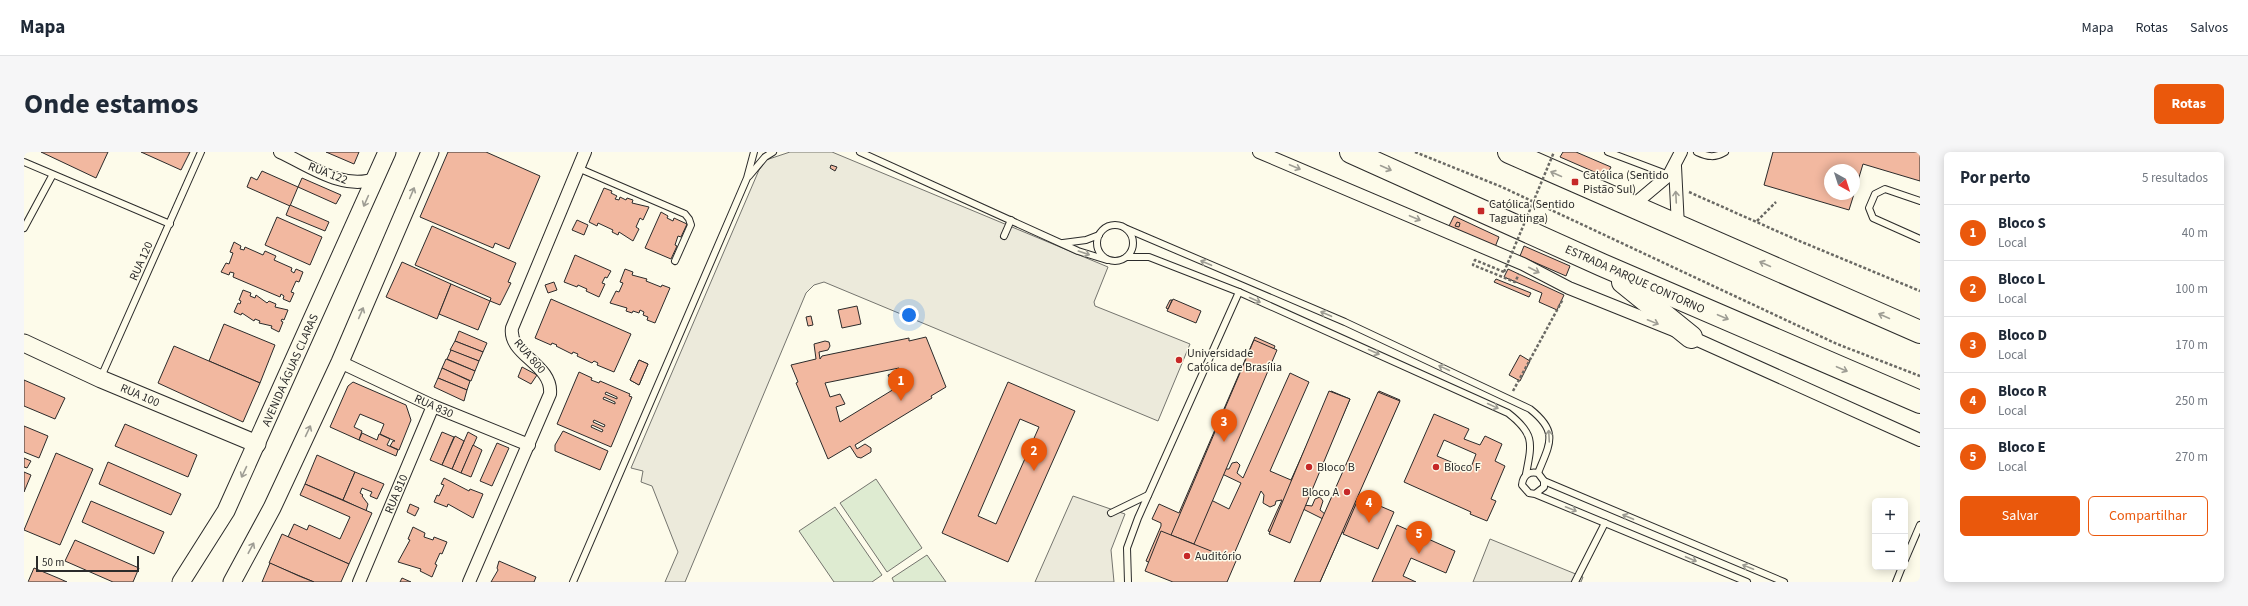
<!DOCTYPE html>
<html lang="pt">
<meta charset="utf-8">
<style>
body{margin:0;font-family:"Source Sans 3",sans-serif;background:#f6f6f7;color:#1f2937}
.controls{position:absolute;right:12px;bottom:12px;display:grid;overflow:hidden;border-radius:6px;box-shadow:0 2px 10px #0003}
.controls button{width:36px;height:36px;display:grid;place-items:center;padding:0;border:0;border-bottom:1px solid #e0e1e3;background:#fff;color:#1f2937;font:20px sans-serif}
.compass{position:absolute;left:1800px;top:12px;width:36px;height:36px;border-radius:50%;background:#fff;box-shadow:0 2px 10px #0003;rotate:141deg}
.scale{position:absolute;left:12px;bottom:10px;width:103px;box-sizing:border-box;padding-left:4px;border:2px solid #2b2b2b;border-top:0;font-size:11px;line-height:14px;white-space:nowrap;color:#2b2b2b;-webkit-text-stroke:3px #fdfbea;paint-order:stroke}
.you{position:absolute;left:885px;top:163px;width:14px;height:14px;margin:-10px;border:3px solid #fff;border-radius:50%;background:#1a73e8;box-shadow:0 0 0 6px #1a73e833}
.badge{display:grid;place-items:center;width:26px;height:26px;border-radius:50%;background:#ea580c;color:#fff;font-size:13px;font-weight:700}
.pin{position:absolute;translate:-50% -33px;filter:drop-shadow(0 1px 2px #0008)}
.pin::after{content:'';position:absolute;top:21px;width:14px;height:12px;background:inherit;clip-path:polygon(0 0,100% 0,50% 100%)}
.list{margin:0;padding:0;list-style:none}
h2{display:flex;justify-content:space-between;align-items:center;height:52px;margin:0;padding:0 16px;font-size:17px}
h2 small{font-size:13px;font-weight:400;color:#747a83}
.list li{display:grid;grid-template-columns:26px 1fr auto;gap:12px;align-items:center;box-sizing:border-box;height:56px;padding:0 16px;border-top:1px solid #e0e1e3}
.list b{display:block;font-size:15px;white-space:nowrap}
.list p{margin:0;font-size:13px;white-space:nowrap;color:#747a83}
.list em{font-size:13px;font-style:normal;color:#747a83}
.actions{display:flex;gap:8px;padding:12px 16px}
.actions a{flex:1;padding:9px 0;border:1px solid #ea580c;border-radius:6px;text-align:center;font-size:14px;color:#ea580c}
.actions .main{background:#ea580c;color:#fff}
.map{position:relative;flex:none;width:1896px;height:430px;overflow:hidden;border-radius:6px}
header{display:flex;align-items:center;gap:24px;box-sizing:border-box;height:56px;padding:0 20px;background:#fff;border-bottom:1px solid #e0e1e3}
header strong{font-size:19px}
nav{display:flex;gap:22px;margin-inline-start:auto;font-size:14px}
.intro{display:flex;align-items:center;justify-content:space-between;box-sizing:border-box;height:96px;padding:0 24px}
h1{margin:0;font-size:28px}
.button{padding:10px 18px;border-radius:6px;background:#ea580c;color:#fff;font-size:14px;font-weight:700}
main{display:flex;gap:24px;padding:0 24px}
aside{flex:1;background:#fff;border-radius:6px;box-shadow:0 2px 10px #0003}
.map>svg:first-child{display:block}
.green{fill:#deebd1;stroke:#74746e}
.parking{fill:#eceadb;stroke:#74746e}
.building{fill:#f2b8a0;stroke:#2b2b2b;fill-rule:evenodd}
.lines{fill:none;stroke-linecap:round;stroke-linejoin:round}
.lane-casing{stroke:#2b2b2b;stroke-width:8}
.street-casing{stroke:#2b2b2b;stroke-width:14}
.secondary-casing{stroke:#2b2b2b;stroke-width:19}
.highway-casing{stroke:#2b2b2b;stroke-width:24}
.path{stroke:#6a6964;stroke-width:2.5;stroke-dasharray:3 2;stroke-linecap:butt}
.lane{stroke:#fdfbea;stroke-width:6}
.street{stroke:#fdfbea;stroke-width:12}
.secondary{stroke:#fdfbea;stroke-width:17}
.highway{stroke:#fdfbea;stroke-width:22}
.path-bridge{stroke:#6a6964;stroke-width:2.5;stroke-dasharray:3 2;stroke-linecap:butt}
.oneway{stroke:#9e9d94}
.poi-dot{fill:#c62828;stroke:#fdfbea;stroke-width:1.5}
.labels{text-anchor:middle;stroke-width:3;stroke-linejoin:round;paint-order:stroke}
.street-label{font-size:12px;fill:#2b2b2b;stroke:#fdfbea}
.poi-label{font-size:12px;fill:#2b2b2b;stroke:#fdfbea;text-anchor:start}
</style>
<header>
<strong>Mapa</strong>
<nav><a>Mapa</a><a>Rotas</a><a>Salvos</a></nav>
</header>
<div class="intro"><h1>Onde estamos</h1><a class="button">Rotas</a></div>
<main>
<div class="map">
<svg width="1896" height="430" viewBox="0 0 1896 430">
<rect width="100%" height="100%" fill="#fdfbea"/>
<!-- green -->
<g class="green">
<path d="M852,327L898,396L863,420L816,351Z"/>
<path d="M811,355L858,423L848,430H810L775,379Z"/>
<path d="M903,403L922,430H870L868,426Z"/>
</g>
<!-- parking -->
<g class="parking">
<path d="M766,0H808L1084,115L1070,150L1071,154L1166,192L1134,269L800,130L790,133L782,141L661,430H641L654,400L628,334L617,330L619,319L607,316L735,18L742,8Z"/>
<path d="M1049,344L1101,362L1087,398L1090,430H1011Z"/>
<path d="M1466,387L1559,425L1557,430H1449Z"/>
</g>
<!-- building -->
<g class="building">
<path d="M17,0H84L72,26Z"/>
<path d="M117,0H166L157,18Z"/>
<path d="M302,0H335L330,12Z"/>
<path d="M424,0H462L516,24L485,97L471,91L469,96L396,65Z"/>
<path d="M1539,0H1552L1587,15L1582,25L1536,5Z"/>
<path d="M1749,0H1896V29L1839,12L1830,42V18H1806V42H1830L1825,58L1740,33Z"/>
<path d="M807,13L813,15L811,19L806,16Z"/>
<path d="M238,19L274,35L266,54L223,35L227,25L233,28Z"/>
<path d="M278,26L317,43L312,52L274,35Z"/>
<path d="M580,36L588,39L587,41L593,44L591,47L595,48L596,45L602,48L603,46L609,48L608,51L625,55L619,68L616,66L612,75L615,77L609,89L595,80L594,83L588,80L589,78L574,71L573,74L565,70Z"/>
<path d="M266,53L305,70L301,79L262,63Z"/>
<path d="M637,60L644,64L643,66L649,69L650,66L663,72L657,85L654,84L651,93L653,94L647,107L621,96Z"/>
<path d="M1430,64L1475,85L1471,95L1425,74Z"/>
<path d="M253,65L298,85L286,113L241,93Z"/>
<path d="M553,68L564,73L560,83L548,78Z"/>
<path d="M1433,70L1436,71L1435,75L1431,74Z"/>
<path d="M408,74L492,111L484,130L487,131L476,153L466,149L467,146L391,113Z"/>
<path d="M210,90L217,94L216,97L220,98L221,95L239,103L241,99L252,104L250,108L268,116L267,119L270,121L272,117L279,120L275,130L272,129L267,140L270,141L266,150L259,147L260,144L257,142L256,145L209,125L210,121L206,120L205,123L197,120L202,111L205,112L209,101L206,100Z"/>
<path d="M1500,94L1546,114L1542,124L1496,104Z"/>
<path d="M551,103L587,119L583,126L581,125L578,131L581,132L575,145L562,139L563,137L554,133L553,135L540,130Z"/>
<path d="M378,110L427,132L413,167L362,145Z"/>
<path d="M601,117L609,120L608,123L623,127L622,129L637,135L638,133L646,136L631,171L623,168L624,165L619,163L620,160L616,158L615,161L609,159L608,161L602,159L603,156L586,151L592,139L595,140L599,131L596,130Z"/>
<path d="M1484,117L1540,143L1533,158L1515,150L1518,141L1480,125Z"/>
<path d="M1472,127L1507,141L1505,145L1470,130Z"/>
<path d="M530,130L533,138L524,141L521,133Z"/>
<path d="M427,132L466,149L454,178L415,162Z"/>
<path d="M219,138L227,141L226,144L231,146L232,143L243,151L245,149L252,152L251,155L264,158L260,168L258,167L257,169L259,170L255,180L247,176L248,174L235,171L236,169L231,167L230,169L218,161L217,163L210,160L214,151L216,152L217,149L215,148Z"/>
<path d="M527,147L607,182L590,220L573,213L574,211L570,209L568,211L553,204L554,202L549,200L548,202L532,194L533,193L528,191L527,193L511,186Z"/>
<path d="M1149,147L1177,159L1172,171L1143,159Z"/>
<path d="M1146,148H1148L1144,157L1142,156Z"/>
<path d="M833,154L837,172L818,176L814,158Z"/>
<path d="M787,164L789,173L784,174L782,165Z"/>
<path d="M200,172L251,193L236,231L185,209Z"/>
<path d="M435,179L463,191L459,200L431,189Z"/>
<path d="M902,185L922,235L907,244L908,246L831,293L833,297L841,292L847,296V300L837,306L833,305L826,294L804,307L772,231L774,230L767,213L792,207L790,192L801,189L805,190L806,194L804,198L795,200L796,207L798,204L885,186V189ZM875,216V219L864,223L869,233L879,228L880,231L816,270L812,255L821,252L816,242L806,245L801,231Z"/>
<path d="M1231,185L1251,194L1197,317H1205L1208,311L1213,310L1216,313L1213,321L1219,326L1266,221L1285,230L1246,319L1267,328L1307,239L1326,247L1280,353L1288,354L1291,347L1296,345L1299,349L1296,358L1301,362L1355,239L1376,248L1333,345L1366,360L1351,394L1318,380L1296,430H1272L1299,367L1279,357L1265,388L1244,379L1258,348L1252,349L1251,353L1246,355L1239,351L1240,343L1237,339L1198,430H1151L1154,423L1148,420L1146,426L1140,423L1143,418L1122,409L1137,374V371L1128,367L1135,352L1155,361ZM1196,321L1217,331L1205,357L1185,347Z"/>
<path d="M1230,188L1253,198L1170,392L1147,383Z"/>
<path d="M431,189L459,200L455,209L426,198Z"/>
<path d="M150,194L236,231L219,270L134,231Z"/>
<path d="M427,198L455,209L451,219L423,207Z"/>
<path d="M1496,203L1506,209L1496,229L1485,223Z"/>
<path d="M422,207L451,219L447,229L418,216Z"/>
<path d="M615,208L624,212L615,233L606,228Z"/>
<path d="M615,208L624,212L615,233L606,228Z"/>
<path d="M498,215L513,223L507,232L494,225Z"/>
<path d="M418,216L446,229L443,238L414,226Z"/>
<path d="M555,220L568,226L567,228L575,231L576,229L606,242L605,244L608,245L587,295L533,272ZM582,240L593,245V247L581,242ZM580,245L591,250V252L579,247ZM570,268L581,273L580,275L569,270ZM568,273L579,278L578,280L567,275Z"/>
<path d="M414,226L443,238L440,249L410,235Z"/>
<path d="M0,228L41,246L31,267L0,254Z"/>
<path d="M329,230L382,253L387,268L375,298L366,294L369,289H371L356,282L360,272L336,262L330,275L338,279L335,288L306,275L324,234Z"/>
<path d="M984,230L1051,259L984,410L918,381ZM996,267L1015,275L972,372L954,364Z"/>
<path d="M1305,239L1326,247L1266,391L1245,382Z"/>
<path d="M1354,240L1376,249L1296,430H1270Z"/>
<path d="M1410,262L1445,277L1440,287L1456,293L1461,284L1478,292L1471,309L1481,314L1467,347L1472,349L1463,369L1446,362L1447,360L1380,330ZM1420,288L1452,302L1446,318L1413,304Z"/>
<path d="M101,272L173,303L164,325L91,294Z"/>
<path d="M0,274L24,284L15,306L0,300Z"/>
<path d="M539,279L584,299L576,318L531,299V293Z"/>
<path d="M418,280L430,285L418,313L406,308Z"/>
<path d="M444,280L453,285L437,321L428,317Z"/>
<path d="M338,281L353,288L355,282L366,287L363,293L374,298L372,304L335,288Z"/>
<path d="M431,284L440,289L428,317L418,313Z"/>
<path d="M473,291L485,296L468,334L456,329Z"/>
<path d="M449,293L458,298L447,325L437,321Z"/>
<path d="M32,301L69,317L36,393L0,378Z"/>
<path d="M293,303L331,320L319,348L281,332Z"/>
<path d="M0,306L7,309L3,316L0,315Z"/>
<path d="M84,310L157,342L147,363L75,332Z"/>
<path d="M0,320L7,323L0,340Z"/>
<path d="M331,320L360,332L353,347L346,344L348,340L338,336L336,341L339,343L338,344L344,352L342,359L319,348Z"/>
<path d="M420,326L445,339L446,337L459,342L449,366L424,352L423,355L410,350L413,343L415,344L420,333L417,332Z"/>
<path d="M281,332L348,361L325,412L264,385L270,372L283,378L285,373L316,387L326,365L276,343Z"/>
<path d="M1335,345L1370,360L1354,397L1319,382Z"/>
<path d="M67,349L140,380L130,402L58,370Z"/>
<path d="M386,352L395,356L391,364L383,360Z"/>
<path d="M1373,373L1431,399L1422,421L1387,406L1379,424L1392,430H1348Z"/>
<path d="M389,375L401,381L400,385L409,388L410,385L423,390L418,402L416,401L411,412L413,413L408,425L396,419L397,417L374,410L386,388L384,387Z"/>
<path d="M1137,379L1212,409L1203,430H1149L1121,419Z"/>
<path d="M258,382L325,412L317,430H290L245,411Z"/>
<path d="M51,388L115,416L109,430H89L41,409Z"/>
<path d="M475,409L512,425L510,430H467L474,418L473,416Z"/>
<path d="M246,411L275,424L290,430H238Z"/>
<path d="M10,416L34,426L43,430H4Z"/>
<path d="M378,426L387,430H376Z"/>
</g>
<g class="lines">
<!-- lane casing -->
<g class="lane-casing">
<g id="lane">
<path d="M836,0L1054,99L1083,108"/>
<path d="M1584,0L1645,23"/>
<path d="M1673,0C1684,5 1691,6 1701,0"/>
<path d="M0,10L146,72"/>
<path d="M554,16L661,62L665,67L667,73L651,109"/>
<path d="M725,24L741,5L749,0"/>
<path d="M1896,49L1861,37L1851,42L1845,56L1849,66L1896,87"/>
<circle cx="1091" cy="91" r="18"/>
<path d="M0,76L28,24"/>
<path d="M1103,77L1321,170L1506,257C1535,280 1526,291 1514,321"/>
<path d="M980,84L987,68"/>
<path d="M1039,91L1062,88L1075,83"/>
<path d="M1103,105H1125L1215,140L1484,261C1511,282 1508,291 1502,322"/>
<path d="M77,225L177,0"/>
<path d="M1520,329L1760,430"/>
<path d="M1511,342L1520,335V329L1514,321C1505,319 1499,323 1498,333L1505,341L1511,342L1723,430"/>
<path d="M1087,361L1124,343"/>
<path d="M1881,408L1896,373"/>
<path d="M549,430L723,26L730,0"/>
<path d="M1104,430L1103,396L1114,366L1215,140"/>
<path d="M1551,430L1581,371"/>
<path d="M1872,430L1878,415"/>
</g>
</g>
<!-- street casing -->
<g class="street-casing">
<g id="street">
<path d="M256,0C285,13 320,40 353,26"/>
<path d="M1235,0L1499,112L1545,136L1667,185L1896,288"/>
<path d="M1651,14L1654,75"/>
<path d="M1607,55L1645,23L1657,0"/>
<path d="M316,210L409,254L505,293"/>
<path d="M335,430L409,254"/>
<path d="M445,430L526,242C529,212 484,203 488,176L561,0"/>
</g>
</g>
<!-- secondary casing -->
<g class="secondary-casing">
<g id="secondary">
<path d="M0,191L77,227L233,292"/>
<path d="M157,430L202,359L363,0"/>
<path d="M208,430L248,356L316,210L406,0"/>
</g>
</g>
<!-- highway casing -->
<g class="highway-casing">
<g id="highway">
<path d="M1327,0L1578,113L1896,250"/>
<path d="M1485,0L1896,180"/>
<path d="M1599,130L1667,185"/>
</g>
</g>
<!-- path -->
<g class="path">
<path d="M1391,0L1478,35L1813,192L1896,224"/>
<path d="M1665,40L1773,88L1896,139"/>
<path d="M1733,69L1752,50"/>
<path d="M1480,120L1451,108L1449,113L1491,130L1495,122"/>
<path d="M1489,239L1539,147"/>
</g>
<!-- lane -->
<use href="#lane" class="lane"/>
<!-- street -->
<use href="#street" class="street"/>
<!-- secondary -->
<use href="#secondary" class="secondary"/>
<!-- highway -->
<use href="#highway" class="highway"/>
<!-- path-bridge -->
<path class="path-bridge" d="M1480,120L1530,0"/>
</g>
<!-- one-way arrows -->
<defs><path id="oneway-shaft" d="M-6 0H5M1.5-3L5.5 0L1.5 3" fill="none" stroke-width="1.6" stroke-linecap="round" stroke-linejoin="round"/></defs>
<g class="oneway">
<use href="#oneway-shaft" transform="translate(1271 15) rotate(23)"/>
<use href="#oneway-shaft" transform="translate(1362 16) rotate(24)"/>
<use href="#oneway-shaft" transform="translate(1532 22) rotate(-156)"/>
<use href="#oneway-shaft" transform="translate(388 41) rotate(-67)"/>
<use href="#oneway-shaft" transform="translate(1652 45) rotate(-93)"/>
<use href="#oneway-shaft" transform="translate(342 49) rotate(114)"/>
<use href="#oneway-shaft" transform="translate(1391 66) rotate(23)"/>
<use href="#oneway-shaft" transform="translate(1060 101) rotate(19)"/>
<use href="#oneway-shaft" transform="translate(1182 111) rotate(-157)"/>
<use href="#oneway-shaft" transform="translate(1741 112) rotate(-156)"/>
<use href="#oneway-shaft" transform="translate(1510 118) rotate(27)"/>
<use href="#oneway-shaft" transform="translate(1231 148) rotate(24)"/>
<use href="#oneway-shaft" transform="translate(337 161) rotate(-67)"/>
<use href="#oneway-shaft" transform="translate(1302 162) rotate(-157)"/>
<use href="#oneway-shaft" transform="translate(1860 164) rotate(-156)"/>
<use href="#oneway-shaft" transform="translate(1699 165) rotate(23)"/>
<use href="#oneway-shaft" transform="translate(1629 170) rotate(22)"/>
<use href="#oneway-shaft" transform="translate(1350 200) rotate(24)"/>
<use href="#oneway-shaft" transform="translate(1420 216) rotate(-155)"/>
<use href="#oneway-shaft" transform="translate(1818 217) rotate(23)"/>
<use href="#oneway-shaft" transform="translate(1469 254) rotate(25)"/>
<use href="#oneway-shaft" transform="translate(284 279) rotate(-65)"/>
<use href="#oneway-shaft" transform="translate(1525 284) rotate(-93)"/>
<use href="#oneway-shaft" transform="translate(220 320) rotate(115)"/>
<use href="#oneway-shaft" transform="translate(1547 357) rotate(22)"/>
<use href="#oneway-shaft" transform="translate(1604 365) rotate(-157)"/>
<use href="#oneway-shaft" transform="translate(227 396) rotate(-62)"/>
<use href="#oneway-shaft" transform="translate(1667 407) rotate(23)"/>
<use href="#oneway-shaft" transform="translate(1724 415) rotate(-158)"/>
</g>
<!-- markers -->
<g class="poi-dot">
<rect x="1547" y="26" width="8" height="8" rx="2"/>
<rect x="1453" y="55" width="8" height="8" rx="2"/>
<circle cx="1155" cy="208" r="4"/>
<circle cx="1285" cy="315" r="4"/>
<circle cx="1412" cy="315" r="4"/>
<circle cx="1323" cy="340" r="4"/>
<circle cx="1163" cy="404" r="4"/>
</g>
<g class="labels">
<!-- street labels -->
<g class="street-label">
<text transform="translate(304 21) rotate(21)" y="4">RUA 122</text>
<text transform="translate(117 109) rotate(-66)" y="4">RUA 120</text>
<text transform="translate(1611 127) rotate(24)" y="4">ESTRADA PARQUE CONTORNO</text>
<text transform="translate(506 204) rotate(49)" y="4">RUA 800</text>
<text transform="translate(266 218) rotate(-66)" y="4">AVENIDA ÁGUAS CLARAS</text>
<text transform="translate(116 243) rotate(23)" y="4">RUA 100</text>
<text transform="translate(410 254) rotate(24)" y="4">RUA 830</text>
<text transform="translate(372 342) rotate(-67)" y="4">RUA 810</text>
</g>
<!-- poi labels -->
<g class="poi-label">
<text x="1559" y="27">Católica (Sentido<tspan x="1559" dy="14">Pistão Sul)</tspan></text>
<text x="1465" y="56">Católica (Sentido<tspan x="1465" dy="14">Taguatinga)</tspan></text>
<text x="1163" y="205">Universidade<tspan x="1163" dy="14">Católica de Brasília</tspan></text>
<text x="1293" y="319">Bloco B</text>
<text x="1420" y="319">Bloco F</text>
<text x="1315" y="344" text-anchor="end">Bloco A</text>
<text x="1171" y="408">Auditório</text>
</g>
</g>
</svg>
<div class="controls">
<button>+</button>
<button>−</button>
</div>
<svg class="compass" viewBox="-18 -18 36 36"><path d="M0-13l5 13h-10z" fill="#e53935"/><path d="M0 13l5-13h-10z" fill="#747a83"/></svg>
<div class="scale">50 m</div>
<div class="you"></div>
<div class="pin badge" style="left:877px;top:249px">1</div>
<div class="pin badge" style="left:1010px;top:319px">2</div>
<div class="pin badge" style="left:1200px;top:290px">3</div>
<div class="pin badge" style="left:1345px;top:371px">4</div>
<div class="pin badge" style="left:1395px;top:402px">5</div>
</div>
<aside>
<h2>Por perto<small>5 resultados</small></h2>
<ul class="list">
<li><span class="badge">1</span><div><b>Bloco S</b><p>Local</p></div><em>40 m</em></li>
<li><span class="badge">2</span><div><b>Bloco L</b><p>Local</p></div><em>100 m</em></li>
<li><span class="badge">3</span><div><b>Bloco D</b><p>Local</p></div><em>170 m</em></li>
<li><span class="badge">4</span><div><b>Bloco R</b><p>Local</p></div><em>250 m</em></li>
<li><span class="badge">5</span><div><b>Bloco E</b><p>Local</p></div><em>270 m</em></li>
</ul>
<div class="actions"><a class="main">Salvar</a><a>Compartilhar</a></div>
</aside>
</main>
